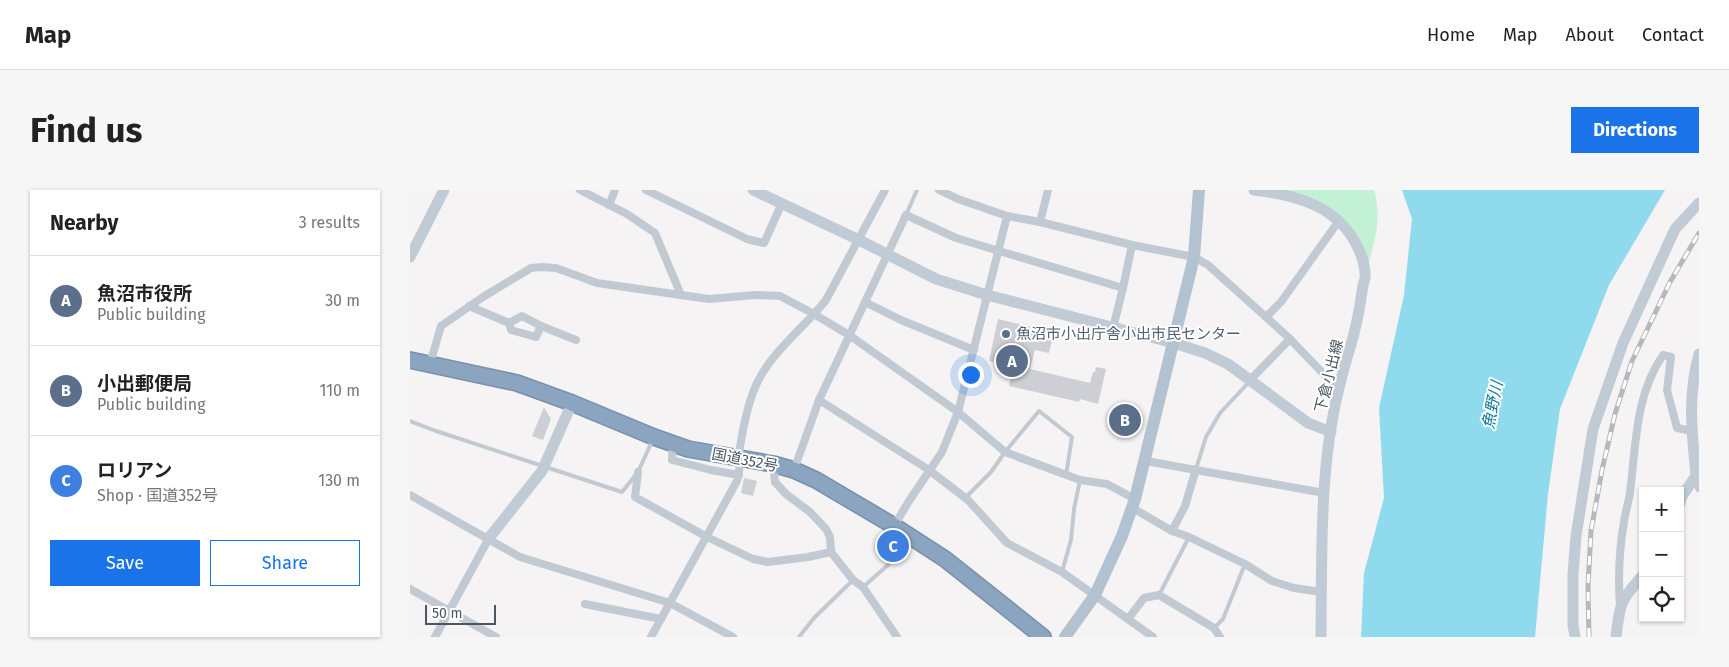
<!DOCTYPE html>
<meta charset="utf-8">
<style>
body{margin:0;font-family:"Fira Sans","Noto Sans JP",sans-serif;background:#f6f6f6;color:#222}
.controls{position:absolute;right:15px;bottom:15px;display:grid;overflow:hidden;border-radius:0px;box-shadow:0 1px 4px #0004}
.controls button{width:45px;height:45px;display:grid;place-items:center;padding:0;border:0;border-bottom:1px solid #e0e0e0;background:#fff;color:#222;font:25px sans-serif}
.scale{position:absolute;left:15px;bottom:12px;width:71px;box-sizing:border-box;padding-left:5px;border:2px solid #4a5661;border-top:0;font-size:14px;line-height:18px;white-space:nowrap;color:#4a5661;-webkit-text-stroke:4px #fff;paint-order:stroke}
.you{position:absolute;left:560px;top:184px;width:18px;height:18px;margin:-12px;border:4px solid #fff;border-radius:50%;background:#1a73e8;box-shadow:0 0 0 8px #1a73e833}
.badge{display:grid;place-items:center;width:32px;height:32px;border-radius:50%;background:#1a73e8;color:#fff;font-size:16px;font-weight:700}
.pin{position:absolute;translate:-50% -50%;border:2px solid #fff;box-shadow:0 1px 5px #0006}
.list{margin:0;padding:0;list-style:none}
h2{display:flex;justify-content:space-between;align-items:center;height:65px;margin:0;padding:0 20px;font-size:21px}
h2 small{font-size:16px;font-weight:400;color:#767676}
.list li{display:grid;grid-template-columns:32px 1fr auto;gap:15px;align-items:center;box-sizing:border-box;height:90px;padding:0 20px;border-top:1px solid #e0e0e0}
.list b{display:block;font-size:19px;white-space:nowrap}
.list p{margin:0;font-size:16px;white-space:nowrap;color:#767676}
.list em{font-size:16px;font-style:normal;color:#767676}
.actions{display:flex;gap:10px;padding:15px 20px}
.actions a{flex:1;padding:11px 0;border:1px solid #1a73e8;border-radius:0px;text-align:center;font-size:18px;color:#1a73e8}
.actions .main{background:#1a73e8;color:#fff}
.icon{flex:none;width:28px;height:28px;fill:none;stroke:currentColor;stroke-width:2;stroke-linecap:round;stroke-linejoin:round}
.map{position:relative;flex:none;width:1289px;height:447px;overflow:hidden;border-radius:0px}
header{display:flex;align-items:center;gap:30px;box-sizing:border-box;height:70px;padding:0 25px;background:#fff;border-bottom:1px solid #e0e0e0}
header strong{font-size:24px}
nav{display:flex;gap:28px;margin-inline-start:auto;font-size:18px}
.intro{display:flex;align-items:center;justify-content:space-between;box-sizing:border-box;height:120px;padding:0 30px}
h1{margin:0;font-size:35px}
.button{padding:12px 22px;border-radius:0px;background:#1a73e8;color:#fff;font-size:18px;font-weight:700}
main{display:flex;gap:30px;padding:0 30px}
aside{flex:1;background:#fff;border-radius:0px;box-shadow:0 1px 4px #0004}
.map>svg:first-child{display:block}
.green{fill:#c3f1d5}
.water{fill:#90daee}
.building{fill:#cdcfd5}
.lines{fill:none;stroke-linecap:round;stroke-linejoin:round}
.highway-casing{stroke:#7690ad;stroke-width:18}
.lane{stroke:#c1cad2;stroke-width:4}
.street{stroke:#c1cad2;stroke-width:8}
.secondary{stroke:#c1cbd6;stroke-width:11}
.primary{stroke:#b3c2d1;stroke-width:12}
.highway{stroke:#8ba5c1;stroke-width:15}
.rail-casing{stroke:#b5b8bd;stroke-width:5}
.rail{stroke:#fff;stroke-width:3;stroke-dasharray:9;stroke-linecap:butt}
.service-dot{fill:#5c6f8a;stroke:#fff;stroke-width:2}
.labels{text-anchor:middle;stroke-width:4;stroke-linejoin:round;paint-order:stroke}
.service-label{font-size:15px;fill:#4e5e75;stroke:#fff;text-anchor:start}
.street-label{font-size:15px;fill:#4a5661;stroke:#fff}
.water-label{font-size:16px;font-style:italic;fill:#0c7c9b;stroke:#fff}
</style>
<header>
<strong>Map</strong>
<nav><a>Home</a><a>Map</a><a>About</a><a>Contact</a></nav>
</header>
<div class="intro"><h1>Find us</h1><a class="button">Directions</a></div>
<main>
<aside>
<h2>Nearby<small>3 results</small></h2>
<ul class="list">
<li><span class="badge" style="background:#5c6f8a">A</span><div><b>魚沼市役所</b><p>Public building</p></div><em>30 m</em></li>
<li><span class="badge" style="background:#5c6f8a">B</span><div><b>小出郵便局</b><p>Public building</p></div><em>110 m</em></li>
<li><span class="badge" style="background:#3f7fe0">C</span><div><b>ロリアン</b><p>Shop · 国道352号</p></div><em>130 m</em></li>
</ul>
<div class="actions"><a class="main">Save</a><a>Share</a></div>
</aside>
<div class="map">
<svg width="1289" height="447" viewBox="0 0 1289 447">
<rect width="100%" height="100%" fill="#f5f3f3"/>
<!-- green -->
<path class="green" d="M867,0H964C973,29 963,58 955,86L952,69L928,32Z"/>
<!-- water -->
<path class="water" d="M992,0H1255L1199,95L1150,219L1138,304L1125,447H951L954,383L974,308L969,218L994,105L1002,29Z"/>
<!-- building -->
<g class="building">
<path d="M588,129L626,138L624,146L642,150L639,163L625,160L620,179L680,193L683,182H685L686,177L696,179L688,214L670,209L669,212L599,196L603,176L579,171Z"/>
<path d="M134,217L141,229L133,250L122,246Z"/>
<path d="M334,288L347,291L343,306L331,303Z"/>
</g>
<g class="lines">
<!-- highway casing -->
<g class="highway-casing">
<path id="highway" d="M0,170L107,193L162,213L244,247L278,259L363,274L384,280L406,290L484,336L535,369L633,447"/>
</g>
<!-- lane -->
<g class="lane">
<path d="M496,25L507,0"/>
<path d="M0,231L26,241L212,302L228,282L243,249"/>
<path d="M786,279L796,247L810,223L839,192"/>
<path d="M555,308L581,282L595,262L629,221L662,247L656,285"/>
<path d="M652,382L661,350L664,319L670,290"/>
<path d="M453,397L478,375L497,350"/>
<path d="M749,405L779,347"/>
<path d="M804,438L813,429L835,374"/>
<path d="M389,447L404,428L443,390"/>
</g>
<!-- street -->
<g class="street">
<path d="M170,0L217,24L245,43L271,105"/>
<path d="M236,0L337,49L354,53L372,13"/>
<path d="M529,0L548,9L597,26L630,32L722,55L784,67L798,75L856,127L880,149L928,199"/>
<path d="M199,15L205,0"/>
<path d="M630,32L638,0"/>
<path d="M455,112L491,130L564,160"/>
<path d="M59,116L99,133L101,140L126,147L131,136L112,126L99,133"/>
<path d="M856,127L871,112L928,32"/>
<path d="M131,136L166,150"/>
<path d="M703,138L713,98L722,55"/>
<path d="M20,174L31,136L73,107L121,78L132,77L146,78L187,93L299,109L345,105L370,106L404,124L439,145L548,222L595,262L670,290L697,294L725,309"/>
<path d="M840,190L880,149"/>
<path d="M409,210L519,280L558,310L597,353L652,382L743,447"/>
<path d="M263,253L262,270L301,280L329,285"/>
<path d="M736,271L914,303"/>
<path d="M363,274L365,292L376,304L400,322L416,339L420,347L421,362L443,390L453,397L487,447"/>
<path d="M384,280L409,210L496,25L546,48L713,98"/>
<path d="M228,282L225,307L297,347L343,369L358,372L398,367L421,362"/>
<path d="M1287,283L1286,286L1289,298"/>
<path d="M0,305L110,367L260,413L323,447"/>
<path d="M721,317L762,341L779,347L835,374L862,391L884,398L911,402"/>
<path d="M484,336L499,311L532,262L548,222L597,26"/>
<path d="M762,341L775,316L786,279"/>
<path d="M0,399L86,447"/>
<path d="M175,414L251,429"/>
<path d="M1210,417C1208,388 1209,360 1214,332C1215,322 1219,312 1220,302C1226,256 1225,205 1253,165L1261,167L1257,200L1267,238L1282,241"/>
<path d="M718,429L734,408L749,405L804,438L810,447"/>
<path d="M25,447L79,348"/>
<path d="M241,447L327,291C331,280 329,268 330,257C333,238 339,210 347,193C363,160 394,138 416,110L475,0"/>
</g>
<!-- secondary -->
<g class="secondary">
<path d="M343,0L447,49L526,89L577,105L764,153L795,163L818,174L898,233L921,242"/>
<path d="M844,0C886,5 929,16 948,58C952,66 956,79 955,88C954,93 952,97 952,102C949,123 946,138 940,158C936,171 932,185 929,198C909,278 912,366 911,447"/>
<path d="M0,67L34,0"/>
<path d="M1270,313L1272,306L1286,286C1282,242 1277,208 1289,164"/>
<path d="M79,348L132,281L162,213"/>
<path d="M1165,447L1163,435V384L1166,346L1183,239L1213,153L1265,39L1289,13"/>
<path d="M1206,447C1210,413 1210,411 1233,385"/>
</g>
<!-- primary -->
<path class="primary" d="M655,447L685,405L712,346L725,309L784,67L789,0"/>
<!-- highway -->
<use href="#highway" class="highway"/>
<!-- rail casing -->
<g class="rail-casing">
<path id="rail" d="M1179,447L1178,396L1181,341L1192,280L1205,224L1222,171L1260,92L1289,43"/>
</g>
<!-- rail -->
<use href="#rail" class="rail"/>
</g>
<!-- markers -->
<circle class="service-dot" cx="596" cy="144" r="5"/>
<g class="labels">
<!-- service labels -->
<g class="service-label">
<text x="606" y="149">魚沼市小出庁舎小出市民センター</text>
</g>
<!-- street labels -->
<g class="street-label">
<text transform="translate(919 186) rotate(-76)" y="5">下倉小出線</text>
<text transform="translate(335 270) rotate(11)" y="5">国道352号</text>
</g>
<!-- water labels -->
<g class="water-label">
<text transform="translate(1082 215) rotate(-79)" y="6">魚野川</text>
</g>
</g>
</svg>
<div class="controls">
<button>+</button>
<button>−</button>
<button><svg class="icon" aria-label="locate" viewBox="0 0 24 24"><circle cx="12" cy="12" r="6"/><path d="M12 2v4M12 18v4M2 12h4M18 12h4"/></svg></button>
</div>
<div class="scale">50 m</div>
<div class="you"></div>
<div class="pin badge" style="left:602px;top:171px;background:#5c6f8a">A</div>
<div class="pin badge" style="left:715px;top:230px;background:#5c6f8a">B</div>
<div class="pin badge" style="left:483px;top:356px;background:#3f7fe0">C</div>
</div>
</main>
